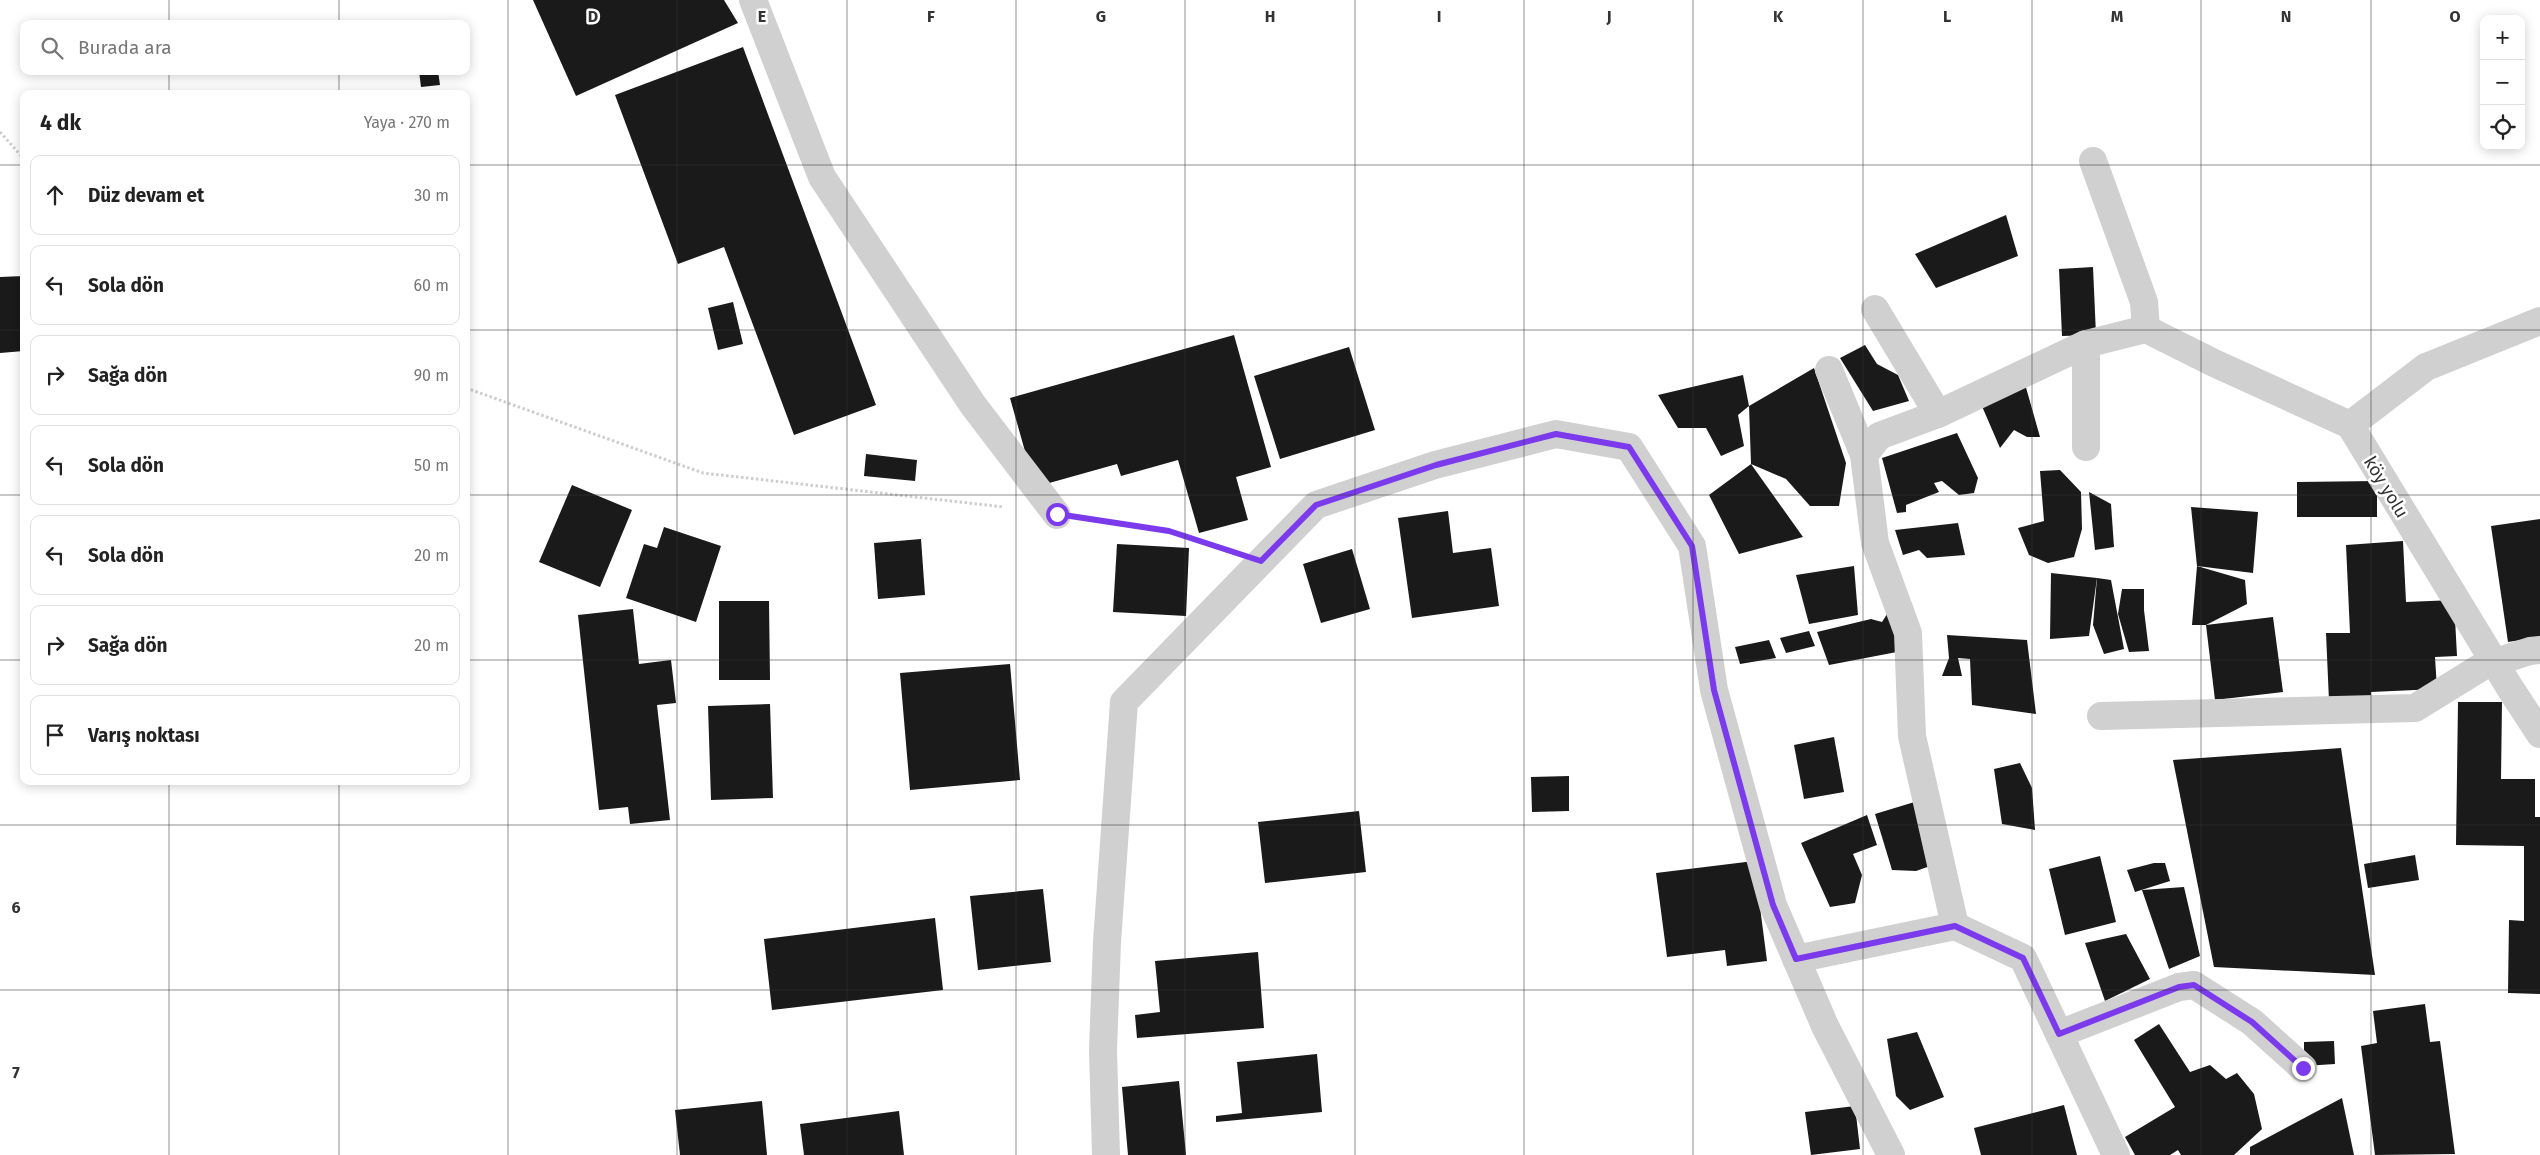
<!DOCTYPE html>
<html lang="tr">
<meta charset="utf-8">
<style>
body{margin:0;font-family:"Fira Sans",sans-serif;background:#f2f2f2;color:#222}
.controls{position:absolute;right:15px;top:15px;display:grid;overflow:hidden;border-radius:10px;box-shadow:0 2px 12px #0003}
.controls button{width:45px;height:45px;display:grid;place-items:center;padding:0;border:0;border-bottom:1px solid #e0e0e0;background:#fff;color:#222;font:25px sans-serif}
.stop{position:absolute;width:15px;height:15px;margin:-11px;border:4px solid #7c3aed;border-radius:50%;background:#fff}
.stop.end{background:#7c3aed;border-color:#fff;box-shadow:0 1px 5px #0008}
.list{margin:0;padding:0;list-style:none}
h2{display:flex;justify-content:space-between;align-items:center;height:65px;margin:0;padding:0 20px;font-size:21px}
h2 small{font-size:16px;font-weight:400;color:#767676}
.list li{display:grid;grid-template-columns:32px 1fr auto;gap:15px;align-items:center;box-sizing:border-box;height:80px;margin:0 10px 10px;padding:0 10px;border:1px solid #e0e0e0;border-radius:10px}
.list b{display:block;font-size:19px;white-space:nowrap}
.list em{font-size:16px;font-style:normal;color:#767676}
.icon{flex:none;width:28px;height:28px;fill:none;stroke:currentColor;stroke-width:2;stroke-linecap:round;stroke-linejoin:round}
.map{position:relative;flex:none;width:2540px;height:1155px;overflow:hidden}
.search{position:absolute;background:#fff;box-shadow:0 2px 12px #0003;left:20px;top:20px;width:450px;height:55px;display:flex;align-items:center;gap:12px;box-sizing:border-box;padding:0 18px;border-radius:10px;color:#767676;font-size:19px}
.panel{position:absolute;background:#fff;box-shadow:0 2px 12px #0003;left:20px;top:90px;width:450px;height:695px;border-radius:10px}
.map>svg:first-child{display:block}
.building{fill:#1a1a1a}
.lines{fill:none;stroke-linecap:round;stroke-linejoin:round}
.path{stroke:#cdcdcd;stroke-width:3;stroke-dasharray:2.5 2.5;stroke-linecap:butt}
.minor{stroke:#d0d0d0;stroke-width:28}
.tertiary{stroke:#d0d0d0;stroke-width:28}
.route{stroke:#7c3aed;stroke-width:6}
.grid{fill:none;stroke:#333;stroke-width:1;stroke-opacity:0.55}
.labels{text-anchor:middle;stroke-width:5;stroke-linejoin:round;paint-order:stroke}
.street-label{font-size:18px;fill:#333;stroke:#fff}
.grid-label{font-size:16px;text-anchor:middle;font-weight:bold;fill:#333;stroke:#fff;stroke-width:5;stroke-linejoin:round;paint-order:stroke}
</style>
<div class="map">
<svg width="2540" height="1155" viewBox="0 0 2540 1155">
<rect width="100%" height="100%" fill="#fff"/>
<!-- building -->
<g class="building">
<path d="M533,0H724L738,23L576,96Z"/>
<path d="M743,47L876,405L794,435L724,247L678,264L615,95Z"/>
<path d="M419,71H438L440,85L421,87Z"/>
<path d="M2006,215L2018,256L1936,288L1915,254Z"/>
<path d="M2093,267L2096,335L2062,336L2059,269Z"/>
<path d="M24,276V351L0,353V277Z"/>
<path d="M733,302L743,344L718,350L708,308Z"/>
<path d="M1234,335L1271,467L1236,477L1248,520L1199,533L1178,460L1121,476L1117,464L1035,487L1010,398Z"/>
<path d="M1865,345L1877,364L1898,375L1909,401L1873,411L1840,358Z"/>
<path d="M1349,347L1375,430L1280,459L1254,376Z"/>
<path d="M1814,368L1846,463L1839,506H1810L1786,479L1751,464L1803,537L1739,554L1709,495L1751,464L1749,406Z"/>
<path d="M1743,375L1749,406L1738,415L1744,446L1721,456L1706,428H1678L1658,395Z"/>
<path d="M2025,384L2040,437H2027L2014,430L2000,448L1978,397Z"/>
<path d="M1957,433L1978,478L1974,493L1959,495L1942,481L1934,483L1939,492L1906,505V512L1897,513L1882,458Z"/>
<path d="M866,454L917,460L915,481L864,476Z"/>
<path d="M2060,470L2081,492L2082,529L2074,557L2048,563L2029,555L2018,528L2044,521L2040,471Z"/>
<path d="M2377,481V517H2297V482Z"/>
<path d="M572,485L632,510L600,587L539,562Z"/>
<path d="M2089,492L2111,504L2114,547L2095,550Z"/>
<path d="M2191,507L2258,512L2253,573L2197,566Z"/>
<path d="M1448,511L1453,553L1491,548L1499,606L1412,618L1398,518Z"/>
<path d="M2540,519V637L2508,642L2491,526Z"/>
<path d="M1958,523L1965,555L1927,558L1919,550L1903,555L1895,530Z"/>
<path d="M664,527L721,546L696,622L626,598L644,544L657,548Z"/>
<path d="M921,539L925,595L878,599L874,543Z"/>
<path d="M2403,541L2406,602L2454,600L2457,656L2435,657L2437,689L2371,692V699L2329,701L2326,633H2350L2346,545Z"/>
<path d="M1117,544L1189,548L1186,616L1113,612Z"/>
<path d="M1352,549L1370,609L1321,623L1303,564Z"/>
<path d="M1854,566L1858,615L1809,624L1796,575Z"/>
<path d="M2197,566L2245,580L2247,604L2206,625H2192Z"/>
<path d="M2051,573L2097,578L2089,636L2050,639Z"/>
<path d="M2097,578L2111,580L2124,649L2104,654L2093,625Z"/>
<path d="M2122,589H2144V610L2149,651L2129,652L2118,614Z"/>
<path d="M719,601H769L770,680H719Z"/>
<path d="M633,609L639,664L671,660L676,703L657,705L670,820L630,824L628,807L599,810L578,615Z"/>
<path d="M1889,611L1902,651L1829,665L1817,632L1871,619L1882,622Z"/>
<path d="M2273,617L2283,692L2215,700L2206,625Z"/>
<path d="M1809,631L1815,646L1786,653L1780,638Z"/>
<path d="M1947,635L2027,640L2036,714L1972,705L1970,659L1958,658L1962,676H1942L1949,658Z"/>
<path d="M1769,640L1776,658L1740,664L1735,647Z"/>
<path d="M1010,664L1020,780L910,790L900,673Z"/>
<path d="M2458,702H2502L2501,779H2535V817H2540V994L2508,993L2509,920L2524,921V846L2456,845Z"/>
<path d="M770,704L773,798L711,800L708,706Z"/>
<path d="M1834,737L1844,792L1804,799L1794,745Z"/>
<path d="M2341,748L2375,975L2214,967L2173,760Z"/>
<path d="M2020,763L2032,788L2035,830L2002,824L1994,769Z"/>
<path d="M1569,776V811L1532,812L1531,777Z"/>
<path d="M1921,800L1936,864L1916,871L1892,870L1875,814Z"/>
<path d="M1359,811L1366,872L1265,883L1258,822Z"/>
<path d="M1867,815L1877,845L1853,854L1862,875L1855,903L1830,907L1801,843Z"/>
<path d="M2415,855L2419,880L2368,888L2364,864Z"/>
<path d="M2100,856L2116,922L2065,935L2049,869Z"/>
<path d="M1754,861L1767,961L1727,966L1725,950L1667,957L1656,873Z"/>
<path d="M2154,863H2165L2170,881L2135,892L2127,870Z"/>
<path d="M2184,887L2200,956L2169,969L2142,890Z"/>
<path d="M1043,889L1051,962L978,970L970,896Z"/>
<path d="M935,918L943,990L772,1010L764,939Z"/>
<path d="M2126,934L2150,979L2105,1001L2085,943Z"/>
<path d="M1258,952L1264,1028L1137,1038L1135,1015L1160,1012L1155,961Z"/>
<path d="M2425,1004L2430,1042L2440,1041L2455,1154L2375,1155L2361,1046L2377,1043L2373,1011Z"/>
<path d="M2159,1024L2190,1072L2210,1065L2226,1079L2237,1073L2254,1094L2262,1129L2234,1155H2181L2178,1150L2170,1155H2135L2125,1137L2175,1107L2134,1040Z"/>
<path d="M1917,1032L1944,1097L1910,1110L1896,1096L1887,1039Z"/>
<path d="M2334,1041L2335,1064L2304,1066V1042Z"/>
<path d="M1317,1054L1322,1112L1216,1122V1116L1242,1113L1237,1062Z"/>
<path d="M1179,1081L1186,1155H1128L1122,1087Z"/>
<path d="M2342,1098L2354,1155H2250V1147Z"/>
<path d="M762,1101L767,1155H680L675,1110Z"/>
<path d="M2064,1105L2077,1155H1981L1974,1128Z"/>
<path d="M1855,1106L1860,1149L1811,1155L1805,1112Z"/>
<path d="M899,1111L904,1155H804L800,1124Z"/>
</g>
<g class="lines">
<!-- path -->
<g class="path">
<path d="M0,132L24,159"/>
<path d="M466,388L703,473L1004,507"/>
<path d="M1092,520L1169,531L1224,549"/>
</g>
<!-- minor -->
<g class="minor">
<path d="M753,0L822,177L973,405L1057,515"/>
<path d="M2093,161L2144,302L2146,329L2214,363L2350,425"/>
<path d="M1875,309L1938,414L2086,344L2146,329"/>
<path d="M2086,344V447"/>
<path d="M1864,455L1879,436L1938,414"/>
<path d="M2101,716L2415,708L2483,666L2530,651L2540,650"/>
<path d="M1955,926L2023,958L2059,1034L2179,987L2194,985L2252,1022L2303,1068"/>
<path d="M1796,959L1955,926L1912,736L1908,633L1875,543L1864,455L1829,370"/>
<path d="M2059,1034L2116,1155"/>
<path d="M1106,1155L1103,1050L1107,942L1124,702L1316,505L1435,465L1556,434L1629,447L1692,546L1714,690L1773,905L1825,1026L1891,1155"/>
</g>
<!-- tertiary -->
<path class="tertiary" d="M2540,321L2426,367L2350,425L2510,688L2540,734"/>
</g>
<g class="lines">
<!-- route -->
<path class="route" d="M1057,514L1169,531L1261,561L1316,505L1436,465L1556,434L1629,447L1692,546L1714,690L1773,905L1796,959L1955,926L2023,958L2059,1034L2179,987L2194,985L2252,1022L2303,1068"/>
</g>
<!-- grid -->
<path class="grid" d="M169,0V24M339,0V24M508,0V1155M677,0V1155M847,0V1155M1016,0V1155M1185,0V1155M1355,0V1155M1524,0V1155M1693,0V1155M1863,0V1155M2032,0V1155M2201,0V1155M2371,0V1155M169,71V94M339,71V94M0,165H24M466,165H2540M0,330H24M466,330H2540M0,495H24M466,495H2540M0,660H24M466,660H2540M169,781V1155M339,781V1155M0,825H2540M0,990H2540"/>
<g class="labels">
<!-- street labels -->
<g class="street-label">
<text transform="translate(2386 487) rotate(59)" y="6">köy yolu</text>
</g>
</g>
<g class="grid-label">
<text x="593" y="22">D</text>
<text x="762" y="22">E</text>
<text x="931" y="22">F</text>
<text x="1101" y="22">G</text>
<text x="1270" y="22">H</text>
<text x="1439" y="22">I</text>
<text x="1609" y="22">J</text>
<text x="1778" y="22">K</text>
<text x="1947" y="22">L</text>
<text x="2117" y="22">M</text>
<text x="2286" y="22">N</text>
<text x="2455" y="22">O</text>
<text x="16" y="913">6</text>
<text x="16" y="1078">7</text>
</g>
</svg>
<div class="controls">
<button>+</button>
<button>−</button>
<button><svg class="icon" aria-label="locate" viewBox="0 0 24 24"><circle cx="12" cy="12" r="6"/><path d="M12 2v4M12 18v4M2 12h4M18 12h4"/></svg></button>
</div>
<div class="stop" style="left:1057px;top:514px"></div>
<div class="stop end" style="left:2303px;top:1068px"></div>
<div class="search"><svg class="icon" aria-label="search" viewBox="0 0 24 24"><circle cx="10" cy="10" r="6"/><path d="M15 15l6 6"/></svg>Burada ara</div>
<section class="panel">
<h2>4 dk<small>Yaya · 270 m</small></h2>
<ul class="list">
<li><svg class="icon" aria-label="ahead" viewBox="0 0 24 24"><path d="M12 20V5M6 11l6-6 6 6"/></svg><div><b>Düz devam et</b></div><em>30 m</em></li>
<li><svg class="icon" aria-label="left" viewBox="0 0 24 24"><path d="M17 20v-9H6M10 6l-5 5 5 5"/></svg><div><b>Sola dön</b></div><em>60 m</em></li>
<li><svg class="icon" aria-label="right" viewBox="0 0 24 24"><path d="M7 20v-9h11M14 6l5 5-5 5"/></svg><div><b>Sağa dön</b></div><em>90 m</em></li>
<li><svg class="icon" aria-label="left" viewBox="0 0 24 24"><path d="M17 20v-9H6M10 6l-5 5 5 5"/></svg><div><b>Sola dön</b></div><em>50 m</em></li>
<li><svg class="icon" aria-label="left" viewBox="0 0 24 24"><path d="M17 20v-9H6M10 6l-5 5 5 5"/></svg><div><b>Sola dön</b></div><em>20 m</em></li>
<li><svg class="icon" aria-label="right" viewBox="0 0 24 24"><path d="M7 20v-9h11M14 6l5 5-5 5"/></svg><div><b>Sağa dön</b></div><em>20 m</em></li>
<li><svg class="icon" aria-label="arrive" viewBox="0 0 24 24"><path d="M6 21V4h12l-3 4 3 4H6"/></svg><div><b>Varış noktası</b></div></li>
</ul>
</section>
</div>
